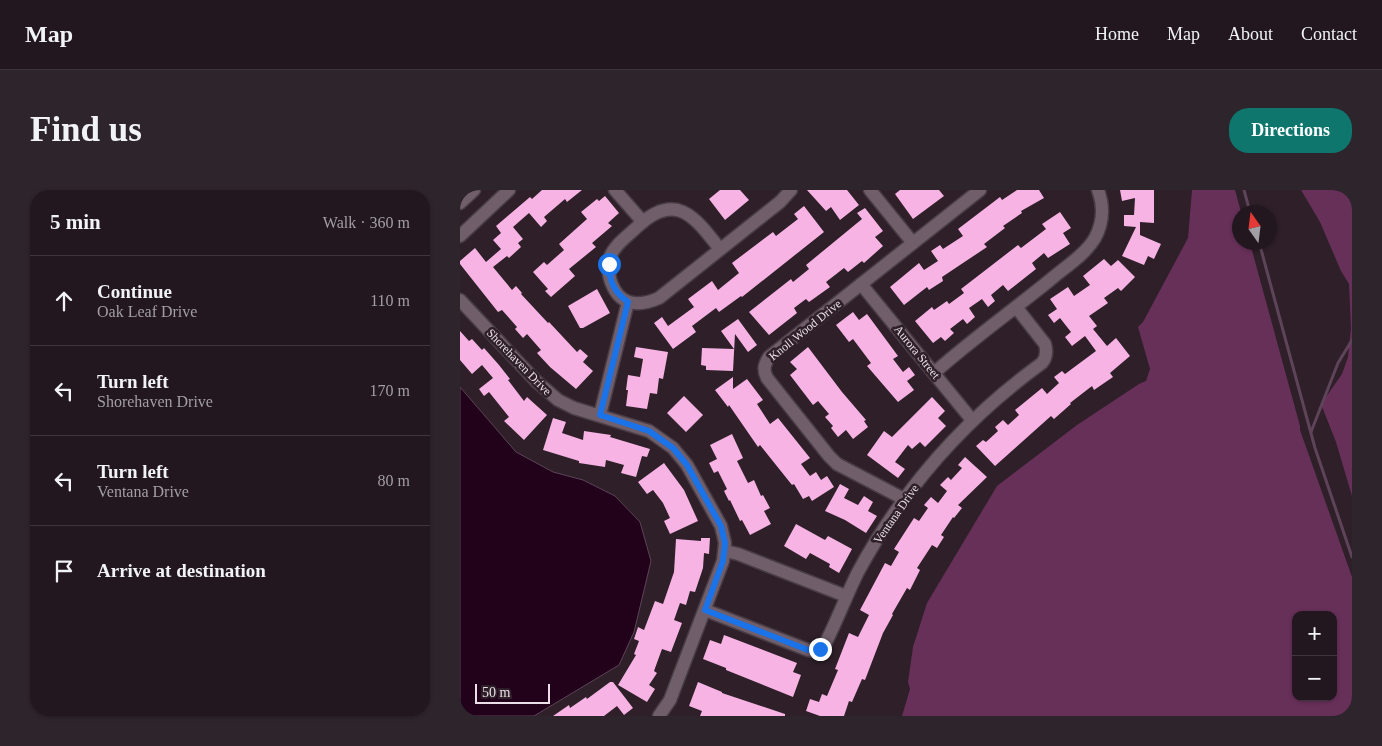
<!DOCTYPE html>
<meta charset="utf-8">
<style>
body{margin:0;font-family:Georgia,serif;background:#2e242c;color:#f1f3f6}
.controls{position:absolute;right:15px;bottom:15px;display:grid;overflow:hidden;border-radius:10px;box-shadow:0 1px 4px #0004}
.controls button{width:45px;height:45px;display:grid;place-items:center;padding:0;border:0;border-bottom:1px solid #3f363d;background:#22171f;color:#f1f3f6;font:25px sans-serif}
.compass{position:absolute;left:772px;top:15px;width:45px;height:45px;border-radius:50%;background:#22171f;box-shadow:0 1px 4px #0004;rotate:346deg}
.scale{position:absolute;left:15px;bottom:12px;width:75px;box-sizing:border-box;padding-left:5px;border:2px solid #ebe0e7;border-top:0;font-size:14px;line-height:18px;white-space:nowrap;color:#ebe0e7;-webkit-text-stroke:4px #2e1f29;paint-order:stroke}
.stop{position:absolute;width:15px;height:15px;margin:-11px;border:4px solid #1a73e8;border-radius:50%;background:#fff}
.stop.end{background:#1a73e8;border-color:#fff;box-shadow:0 1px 5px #0008}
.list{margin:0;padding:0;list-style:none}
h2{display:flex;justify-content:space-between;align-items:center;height:65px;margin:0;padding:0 20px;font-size:21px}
h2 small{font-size:16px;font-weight:400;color:#a29fa4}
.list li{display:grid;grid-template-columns:32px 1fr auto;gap:15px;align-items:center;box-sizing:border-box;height:90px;padding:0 20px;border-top:1px solid #3f363d}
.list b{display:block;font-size:19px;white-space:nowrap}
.list p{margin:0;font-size:16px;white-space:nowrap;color:#a29fa4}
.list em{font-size:16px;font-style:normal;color:#a29fa4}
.icon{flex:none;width:28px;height:28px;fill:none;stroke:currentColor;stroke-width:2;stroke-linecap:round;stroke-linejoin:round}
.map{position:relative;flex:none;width:892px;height:526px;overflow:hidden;border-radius:20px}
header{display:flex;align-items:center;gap:30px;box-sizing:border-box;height:70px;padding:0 25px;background:#22171f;border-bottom:1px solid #3f363d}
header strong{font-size:24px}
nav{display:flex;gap:28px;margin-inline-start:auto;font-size:18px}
.intro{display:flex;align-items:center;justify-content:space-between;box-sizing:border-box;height:120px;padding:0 30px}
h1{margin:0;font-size:35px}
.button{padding:12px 22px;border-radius:20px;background:#0f766e;color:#fff;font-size:18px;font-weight:700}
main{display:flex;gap:30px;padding:0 30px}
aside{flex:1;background:#22171f;border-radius:20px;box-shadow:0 1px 4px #0004}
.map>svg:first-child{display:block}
.green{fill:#673059;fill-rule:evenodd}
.water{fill:#22011b;stroke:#5e4458}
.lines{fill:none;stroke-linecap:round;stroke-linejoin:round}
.stream{stroke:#5e4458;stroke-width:3}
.building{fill:#f6b3e3}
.minor-casing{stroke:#483c45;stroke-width:15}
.minor{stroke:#705e6b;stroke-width:12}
.route{stroke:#1a73e8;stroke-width:6}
.labels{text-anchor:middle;stroke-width:5;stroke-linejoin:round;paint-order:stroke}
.street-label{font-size:12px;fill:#ebe0e7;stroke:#2e1f29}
</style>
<header>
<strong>Map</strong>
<nav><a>Home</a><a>Map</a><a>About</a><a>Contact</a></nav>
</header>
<div class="intro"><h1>Find us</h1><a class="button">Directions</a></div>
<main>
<aside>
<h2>5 min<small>Walk · 360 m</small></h2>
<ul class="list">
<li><svg class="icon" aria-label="ahead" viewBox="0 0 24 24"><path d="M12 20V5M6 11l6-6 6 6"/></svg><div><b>Continue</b><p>Oak Leaf Drive</p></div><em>110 m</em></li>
<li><svg class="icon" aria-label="left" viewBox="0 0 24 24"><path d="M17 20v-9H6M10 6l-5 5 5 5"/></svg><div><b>Turn left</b><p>Shorehaven Drive</p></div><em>170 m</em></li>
<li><svg class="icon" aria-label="left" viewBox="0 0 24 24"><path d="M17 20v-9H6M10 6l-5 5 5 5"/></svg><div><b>Turn left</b><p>Ventana Drive</p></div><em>80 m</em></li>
<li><svg class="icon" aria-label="arrive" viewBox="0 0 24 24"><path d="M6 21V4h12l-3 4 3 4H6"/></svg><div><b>Arrive at destination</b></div></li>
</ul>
</aside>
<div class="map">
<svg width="892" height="526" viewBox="0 0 892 526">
<rect width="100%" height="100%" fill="#2e1f29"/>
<!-- green -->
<g class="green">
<path d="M732,0H775L781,22H779V52L790,53L840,236V240L892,387V526H442L450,499L448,492L453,457L467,413L537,296L617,235L679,194L686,191L690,179L678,137L683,132L728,48ZM836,425H873V507H836Z"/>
<path d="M841,0H892V306L876,252L861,214L882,184L888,167L891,138L889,94L881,81L860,32Z"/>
</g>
<!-- water -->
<path class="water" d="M0,197L56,262L93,282L123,290L155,306L180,332L191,371L174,442L159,475L74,526H0Z"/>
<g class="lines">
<!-- stream -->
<g class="stream">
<path d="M784,0L790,22"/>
<path d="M799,52L855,258L892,367"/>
<path d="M851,242L878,173L892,150"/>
</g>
</g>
<!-- building -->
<g class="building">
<path d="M82,0H122L107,12L105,9L84,27L87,31L81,37L69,23L53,37L63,49L58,53L61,57L49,68L47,66L33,77L52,100L56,96L62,103L61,104L88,133L89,132L117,162L120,159L128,166L123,172L133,181L116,199L90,177L77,163L81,160L67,144L63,148L55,139L57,137L42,120L38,122L0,74V71L15,58L26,72L41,59L33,50L41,43L36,36L70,7L72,9Z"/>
<path d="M260,0H280L289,10L265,30L249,9Z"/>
<path d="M347,0H387L399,15L380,30L371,17L366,21Z"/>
<path d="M440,0H479L484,6L453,29L435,4Z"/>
<path d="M557,0H579L584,8L561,21L562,23L543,36L545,38L524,54L527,57L482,87L483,91L469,100L467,97L444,115L430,97L459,73L464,80L478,71L471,61L480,55L483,59L503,46L498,39L540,7L542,10Z"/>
<path d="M660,0H694V33L680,32V45L701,54L694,69L688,66L684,75L662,66L676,37L664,36V25H674L675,8L662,11Z"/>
<path d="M145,6L159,23L148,33L152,36L132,53L136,57L109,79L115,86L91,107L85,101L88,99L73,82L84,72L87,75L104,60L99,54L127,29L121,22L137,9L139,11Z"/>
<path d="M344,16L364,42L282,107L281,106L259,122L256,118L232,136L236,142L213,159L194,133L202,127L208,136L234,117L228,109L252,91L258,100L279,83L272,73L313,42L316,46L338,29L334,24Z"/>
<path d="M405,18L423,41L415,47L423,56L404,73L402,71L388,82L384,78L366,92L370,97L349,112L346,109L334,118L337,123L309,145L289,122L331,89L333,92L349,79L346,75L402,29L397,23Z"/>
<path d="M600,22L611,38L603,43L610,54L588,68L584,63L572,73L576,79L548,101L543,95L531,105L535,111L528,117L522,109L509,118L515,127L507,134L503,129L490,139L494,143L485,151L481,147L473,153L455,131L472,117L474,120L487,111L489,114L504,103L501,99L558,55L561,58L586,39L582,34Z"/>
<path d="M644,69L651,76L658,70L675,87L661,101L658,98L644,108L648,113L629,126L637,136L633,139L647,156L656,148L670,166L650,183L653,187L634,200L632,196L610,213L611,214L594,229L591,226L535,276L516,256L523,250L526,252L538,241L535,237L543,230L548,235L559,225L555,220L582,198L587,204L599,193L594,187L602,181L605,184L636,161L625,146L612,156L605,147L611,142L600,128L594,133L588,125L597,119L590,109L608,97L614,106L630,95L623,86Z"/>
<path d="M137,99L150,123L123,138H120L108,116Z"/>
<path d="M393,122L399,130L407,124L438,166L433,169L443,182L449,177L455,185L447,191L454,200L438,212L407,176L411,173L393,149L389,152L376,135Z"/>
<path d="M278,129L297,155L288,162L275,144L273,181L246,180V176L241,175L242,158L274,159L261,141Z"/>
<path d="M0,141L9,151L12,149L22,160L24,158L39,175L50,189L48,190L64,211L67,207L87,225L64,250L44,231L49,227L29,202L24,206L19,199L33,188L22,175L12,184L0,170Z"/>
<path d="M176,157L208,162L203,189L199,188L197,204L190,203L187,219L166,216L168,200H166L168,185L180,187L183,169L174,167Z"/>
<path d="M348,157L382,202L406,230L404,231L408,237L393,249L386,240L378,247L371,238L373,236L365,227L369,224L358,211L353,215L330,185L337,179L330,172Z"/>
<path d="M273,187V199L287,189L303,210L297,214L310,234L318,228L350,268L341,274L350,286L356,282L361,290L367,286L374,297L352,311L349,306L343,309L334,294L332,295L300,255L298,257L269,215L268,217L255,200Z"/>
<path d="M224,206L243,225L226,242L207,223Z"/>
<path d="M472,207L485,221L478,228L486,236L465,257L460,252L452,259L448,255L435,272L445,279L438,288L407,265L424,241L432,247Z"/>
<path d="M93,228L106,232L102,243L123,250L124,241L151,245L150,247L190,259L187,267L182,266L176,287L161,283L164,275L146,270L145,277L119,273V271L83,260Z"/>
<path d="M272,244L283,268L277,271L288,293L294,290L301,306L303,305L310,318L304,321L311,334L290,345L282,330L280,331L270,310L269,311L264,301L267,299L258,281L254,283L249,273L257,269L250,255Z"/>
<path d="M505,267L527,287L498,315L502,318L494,328L493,327L481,345L484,347L477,358L472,355L457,378L460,380L450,400L447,398L432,424L433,425L423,443L405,490L402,489L392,512L389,511L384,526H360L346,521L350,509L359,512L362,504L367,506L378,480L375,479L389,443L398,447L409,425L400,420L425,373L431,376L439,362L434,359L454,328L459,331L468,318L464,315L471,307L478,313L487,301L480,295L488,287L491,290L502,278L498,275Z"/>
<path d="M204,273L224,300L238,331L210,344L204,331L210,328L203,313L193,300L187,304L178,292Z"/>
<path d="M380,294L389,299L384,308L398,315L404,306L413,312L408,321L417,326L406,343L385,330L365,321Z"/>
<path d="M336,334L365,350L368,346L392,359L379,383L369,377L370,374L350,363L346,369L324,356Z"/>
<path d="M241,348H250L249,364L244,363L243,378L235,402L230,401L226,415L220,413L214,430L222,433L211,462L202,459L194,481L197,483L189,495L195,499L187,512L158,495L176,465L174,464L179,451L174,449L178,437L184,440L195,411L203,414L214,382L216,349L241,351Z"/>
<path d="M264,445L337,473L333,482L341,485L333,507L266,480V478L243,469L250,450L261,454Z"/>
<path d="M150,492H153L173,518L164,525L157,516L144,526H93L109,515L110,518L126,507L127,509Z"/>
<path d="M238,492L262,502V503L325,524V526H240L242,521L229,516Z"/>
</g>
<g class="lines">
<!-- minor casing -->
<g class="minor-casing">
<g id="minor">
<path d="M155,0L183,32"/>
<path d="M410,0L453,53"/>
<path d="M0,13L14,0"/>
<path d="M0,46L49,0"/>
<path d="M259,58C235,27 216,1 178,36C168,46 155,54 150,67C145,83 153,107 169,112C179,115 190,112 199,108L320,12L331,0"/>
<path d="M401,94L512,230"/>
<path d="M0,110L76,191L98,210L114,218L189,241L213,258L227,275L261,336L265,353L263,371L210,510L199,526"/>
<path d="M474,183C511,150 552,121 590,90C605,77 625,65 635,48C643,33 644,16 638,0"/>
<path d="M140,225L168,112"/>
<path d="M444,309L377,274L369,266L307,188C303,180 304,175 309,167L520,0"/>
<path d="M265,361L278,364L386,406"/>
<path d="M245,420L348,460L355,461L365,454C377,431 386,406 398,382C443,299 506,228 582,173C587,167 587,161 585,154L556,117"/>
</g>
</g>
<!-- minor -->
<use href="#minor" class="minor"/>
</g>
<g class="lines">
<!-- route -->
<path class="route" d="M149,74C149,91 154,102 168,112L140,225L189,241L213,258L227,275L261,336L265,353L263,371L245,420L348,460L360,459"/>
</g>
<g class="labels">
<!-- street labels -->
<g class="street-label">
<text transform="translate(345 140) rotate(-39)" y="4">Knoll Wood Drive</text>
<text transform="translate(457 162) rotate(51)" y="4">Aurora Street</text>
<text transform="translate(59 172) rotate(46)" y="4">Shorehaven Drive</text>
<text transform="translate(436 324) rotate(-55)" y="4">Ventana Drive</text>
</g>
</g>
</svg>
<div class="controls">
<button>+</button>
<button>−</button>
</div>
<svg class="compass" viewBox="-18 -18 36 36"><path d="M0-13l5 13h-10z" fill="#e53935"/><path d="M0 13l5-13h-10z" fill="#a29fa4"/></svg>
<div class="scale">50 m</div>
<div class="stop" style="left:149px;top:74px"></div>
<div class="stop end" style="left:360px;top:459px"></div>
</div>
</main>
